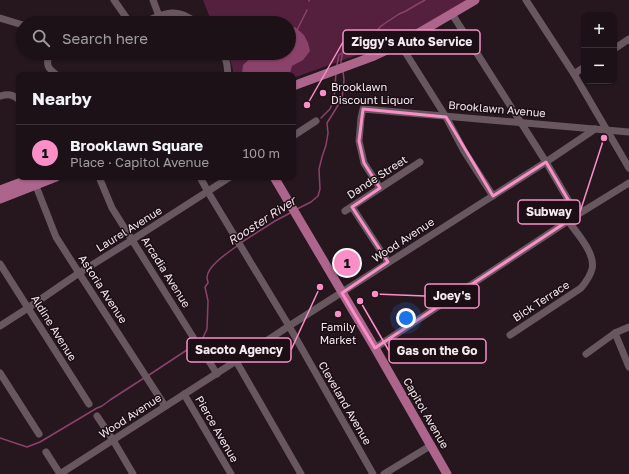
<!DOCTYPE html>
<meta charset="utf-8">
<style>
body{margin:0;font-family:"Golos Text",sans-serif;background:#251a20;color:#f1f3f6}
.controls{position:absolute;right:12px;top:12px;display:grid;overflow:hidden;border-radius:8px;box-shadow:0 1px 3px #0004}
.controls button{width:36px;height:36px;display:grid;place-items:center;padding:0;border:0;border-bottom:1px solid #3a3136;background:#1c1117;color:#f1f3f6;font:20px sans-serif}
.you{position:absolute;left:406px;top:318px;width:14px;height:14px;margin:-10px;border:3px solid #fff;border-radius:50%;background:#1a73e8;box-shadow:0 0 0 6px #1a73e833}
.badge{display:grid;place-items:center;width:26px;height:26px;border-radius:50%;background:#fa8fc8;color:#111;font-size:13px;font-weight:700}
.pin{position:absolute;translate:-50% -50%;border:2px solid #fff;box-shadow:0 1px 4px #0006}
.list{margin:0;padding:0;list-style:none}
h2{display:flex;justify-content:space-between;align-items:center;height:52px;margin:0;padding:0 16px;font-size:17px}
h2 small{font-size:13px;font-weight:400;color:#a09da1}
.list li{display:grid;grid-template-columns:26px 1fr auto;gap:12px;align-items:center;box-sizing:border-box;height:56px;padding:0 16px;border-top:1px solid #3a3136}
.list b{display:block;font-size:15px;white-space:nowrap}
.list p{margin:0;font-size:13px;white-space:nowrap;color:#a09da1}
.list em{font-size:13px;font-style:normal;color:#a09da1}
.icon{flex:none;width:22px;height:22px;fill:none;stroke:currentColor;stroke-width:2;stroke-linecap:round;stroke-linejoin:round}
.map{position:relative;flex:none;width:629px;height:474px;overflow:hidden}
.search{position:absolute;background:#1c1117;box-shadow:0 1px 3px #0004;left:16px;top:16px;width:280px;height:44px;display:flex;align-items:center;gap:10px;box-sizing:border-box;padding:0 14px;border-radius:22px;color:#a09da1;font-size:15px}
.panel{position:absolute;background:#1c1117;box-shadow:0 1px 3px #0004;left:16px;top:72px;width:280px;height:108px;border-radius:8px}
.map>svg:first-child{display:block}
.green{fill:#55203e}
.water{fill:#8b426a}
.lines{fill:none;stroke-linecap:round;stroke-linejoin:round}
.stream{stroke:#8b426a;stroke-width:1.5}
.minor{stroke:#695760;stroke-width:7}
.major{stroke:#ad658c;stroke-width:9}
.marked{fill:none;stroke:#fa8fc8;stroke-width:3;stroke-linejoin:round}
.poi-dot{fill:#fa8fc8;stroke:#1c0e15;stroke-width:1.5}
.labels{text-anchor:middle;stroke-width:3;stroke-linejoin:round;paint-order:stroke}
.poi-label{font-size:11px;fill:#f5eaef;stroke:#1c0e15;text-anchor:start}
.street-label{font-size:11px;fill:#f5eaef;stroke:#1c0e15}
.water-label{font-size:12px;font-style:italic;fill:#f3dce7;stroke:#1c0e15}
.leader{fill:none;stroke:#fa8fc8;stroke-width:1.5}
.callout-dot{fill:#fa8fc8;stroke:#1c0e15;stroke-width:1.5}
.callout{fill:#1c0e15;stroke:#fa8fc8;stroke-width:1.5}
.callout-label{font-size:12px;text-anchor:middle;font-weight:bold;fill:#f5eaef}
</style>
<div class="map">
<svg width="629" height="474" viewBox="0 0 629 474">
<rect width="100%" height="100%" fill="#26171f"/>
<!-- green -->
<path class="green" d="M203,0H467L399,40L293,78V75H234L232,66L228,53H289V23H212Z"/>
<!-- water -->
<path class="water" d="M295,27L304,35L308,43L310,51L303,60L292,66L290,73L288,75H242L243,65L256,53H289V29Z"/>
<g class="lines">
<!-- stream -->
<g class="stream">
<path d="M309,1V0"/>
<path d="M297,30L307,10"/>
<path d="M341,63V61L343,52"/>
<path d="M337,65L339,55L351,47L364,42L370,38L381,26L399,14L406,11L416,5L425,0"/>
<path d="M321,118L330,109L334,99L336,73"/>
<path d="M297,209L311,202L318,196L320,189L319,169L322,157L326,145L328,133L327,123L342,99L344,80L343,71"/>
<path d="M242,242L275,221L292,212"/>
<path d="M149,375L202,340L207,329L208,301L205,287L208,283C208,281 207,279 207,277C208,265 229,252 237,246"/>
<path d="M0,438L27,447L40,442L97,408L102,406L110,400L144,378"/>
</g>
<!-- minor -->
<g class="minor">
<path d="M114,0L130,23"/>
<path d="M153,0L159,16"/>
<path d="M526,0L574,74L629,168"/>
<path d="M452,14L546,162L577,215"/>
<path d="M0,18L23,25"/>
<path d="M142,23C163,14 177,6 196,23"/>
<path d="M400,44L446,117L464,151L493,196"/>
<path d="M614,49L629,39"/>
<path d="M49,53C46,65 47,68 57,75"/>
<path d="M224,53L227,65L228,75"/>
<path d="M574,74L584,67"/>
<path d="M0,96C8,94 13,94 19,100"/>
<path d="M293,136L316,121"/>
<path d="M99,177L112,208L193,337"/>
<path d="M200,177L208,192L289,326L373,474"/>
<path d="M34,181L56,237L79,273L165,406"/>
<path d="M380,188L364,163L359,141L361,118L363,109L629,132"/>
<path d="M352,207L388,262"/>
<path d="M345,211L420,162"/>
<path d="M0,264L89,404"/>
<path d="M0,326L28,308L79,273L132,240L230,177"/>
<path d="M615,333L629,367"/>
<path d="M510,335L581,288C586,282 590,277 592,269C596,254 577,233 568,221"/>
<path d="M375,348L577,215L629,183"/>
<path d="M202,350L217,374"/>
<path d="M586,354L615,333L629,327"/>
<path d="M236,361L301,474"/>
<path d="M0,373L39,434"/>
<path d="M184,394L231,474"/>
<path d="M97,416L113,440L133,474"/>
<path d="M46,452L60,474"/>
<path d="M60,474L236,361L289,326L546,162L595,129"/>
<path d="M384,474L430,446"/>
</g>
<!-- major -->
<g class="major">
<path d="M293,86L374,56L400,44L475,0"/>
<path d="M274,177L375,348L447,474"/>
<path d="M0,190L35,177"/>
<path d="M0,199L56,177"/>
</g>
</g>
<!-- marked area -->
<path class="marked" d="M363,109L446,117L493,196L546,162L577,215L375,348L342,293L388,262L352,207L380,188L364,163L359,141Z"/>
<!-- markers -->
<g class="poi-dot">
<circle cx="323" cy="93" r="4"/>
<circle cx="338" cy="314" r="4"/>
</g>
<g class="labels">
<!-- poi labels -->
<g class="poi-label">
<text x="331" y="91">Brooklawn<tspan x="331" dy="13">Discount Liquor</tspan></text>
<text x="338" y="331" text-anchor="middle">Family<tspan x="338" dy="13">Market</tspan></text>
</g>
<!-- street labels -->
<g class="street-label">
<text transform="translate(497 109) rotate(5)" y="4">Brooklawn Avenue</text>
<text transform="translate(377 177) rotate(-33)" y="4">Dande Street</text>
<text transform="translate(129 229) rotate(-32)" y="4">Laurel Avenue</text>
<text transform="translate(403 240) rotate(-33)" y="4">Wood Avenue</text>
<text transform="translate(166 272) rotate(58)" y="4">Arcadia Avenue</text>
<text transform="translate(103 289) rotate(57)" y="4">Astoria Avenue</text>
<text transform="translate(541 301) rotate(-33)" y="4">Bick Terrace</text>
<text transform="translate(54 328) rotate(58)" y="4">Aldine Avenue</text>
<text transform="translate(345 403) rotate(60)" y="4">Cleveland Avenue</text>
<text transform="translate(426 413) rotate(60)" y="4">Capitol Avenue</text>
<text transform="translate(130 416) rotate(-33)" y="4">Wood Avenue</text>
<text transform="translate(217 429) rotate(60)" y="4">Pierce Avenue</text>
</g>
<!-- water labels -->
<g class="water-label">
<text transform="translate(262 221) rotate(-33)" y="4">Rooster River</text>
</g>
</g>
<!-- callouts -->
<path class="leader" d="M307 105L343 42M604 138L580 212M375 294L425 296M320 287L291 350M360 301L389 351"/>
<g class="callout-dot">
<circle cx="307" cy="105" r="4"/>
<circle cx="604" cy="138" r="4"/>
<circle cx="375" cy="294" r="4"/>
<circle cx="320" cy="287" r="4"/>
<circle cx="360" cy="301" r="4"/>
</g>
<g class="callout">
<rect x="343" y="30" width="137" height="24" rx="4"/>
<rect x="518" y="200" width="62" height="24" rx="4"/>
<rect x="425" y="284" width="54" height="24" rx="4"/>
<rect x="187" y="338" width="104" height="24" rx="4"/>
<rect x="389" y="339" width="97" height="24" rx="4"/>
</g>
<g class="callout-label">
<text x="412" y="46">Ziggy's Auto Service</text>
<text x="549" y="216">Subway</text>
<text x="452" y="300">Joey's</text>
<text x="239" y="354">Sacoto Agency</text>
<text x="437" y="355">Gas on the Go</text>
</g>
</svg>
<div class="controls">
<button>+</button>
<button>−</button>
</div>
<div class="you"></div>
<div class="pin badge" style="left:347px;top:263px">1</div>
<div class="search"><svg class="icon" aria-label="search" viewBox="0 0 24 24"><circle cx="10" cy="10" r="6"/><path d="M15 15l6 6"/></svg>Search here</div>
<section class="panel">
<h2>Nearby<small></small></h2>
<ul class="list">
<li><span class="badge">1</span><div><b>Brooklawn Square</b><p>Place · Capitol Avenue</p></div><em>100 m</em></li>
</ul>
</section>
</div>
